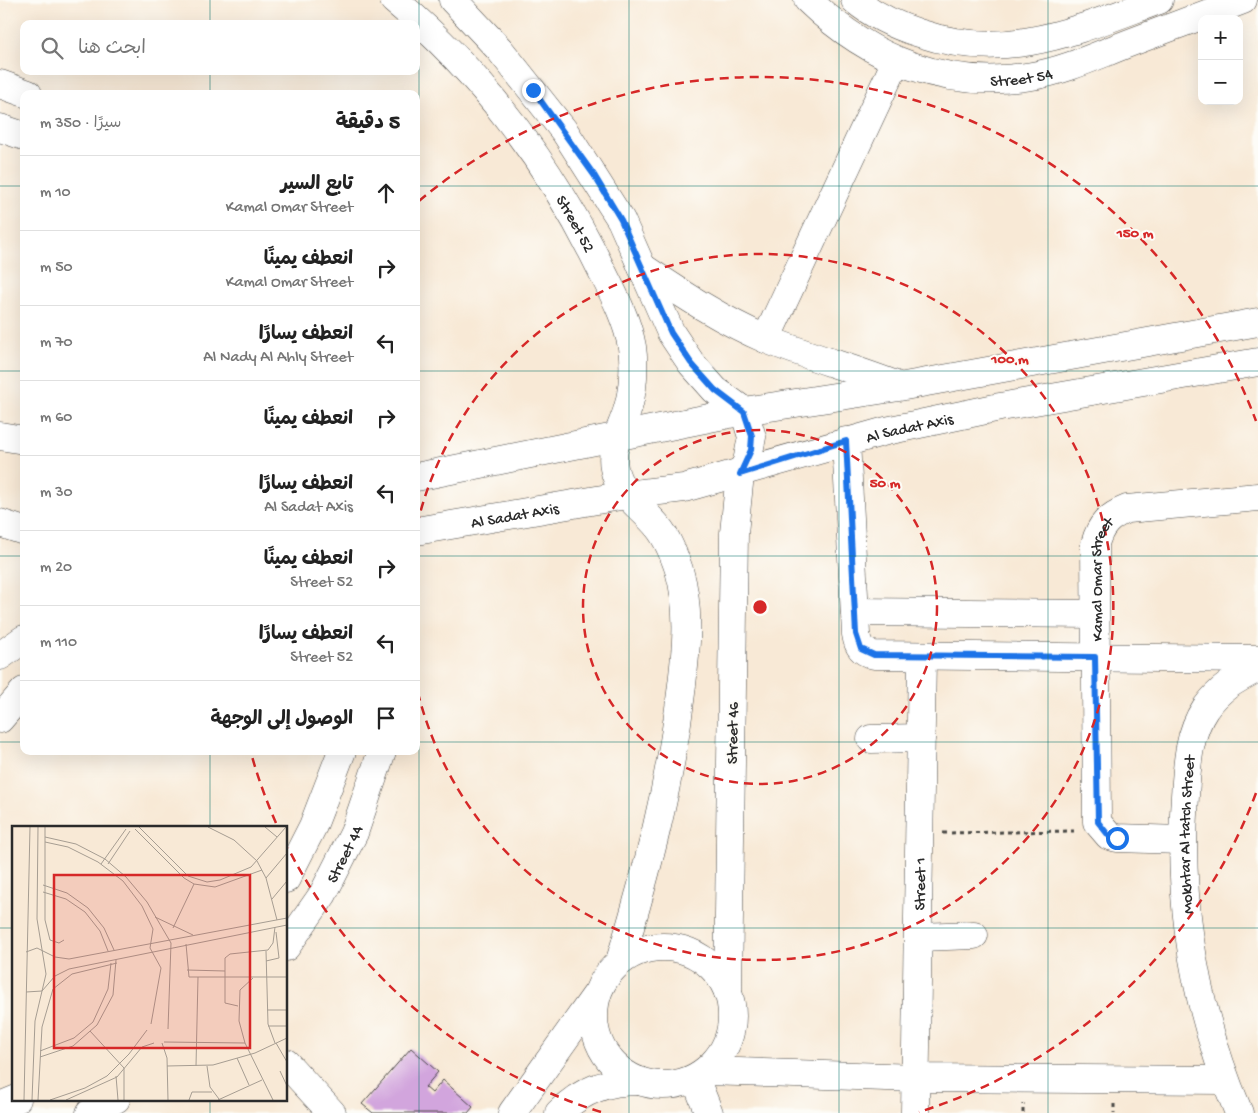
<!DOCTYPE html>
<html lang="ar">
<meta charset="utf-8">
<style>
body{margin:0;font-family:"Gochi Hand","Playpen Sans Arabic",sans-serif;background:#f6f6f6;color:#222;direction:rtl}
.controls{position:absolute;right:15px;top:15px;display:grid;overflow:hidden;border-radius:10px;box-shadow:0 5px 20px #0002}
.controls button{width:45px;height:45px;display:grid;place-items:center;padding:0;border:0;border-bottom:1px solid #e0e0e0;background:#fff;color:#222;font:25px sans-serif}
.stop{position:absolute;width:15px;height:15px;margin:-11px;border:4px solid #1a73e8;border-radius:50%;background:#fff}
.stop.end{background:#1a73e8;border-color:#fff;box-shadow:0 1px 5px #0008}
.list{margin:0;padding:0;list-style:none}
h2{display:flex;justify-content:space-between;align-items:center;height:65px;margin:0;padding:0 20px;font-size:21px}
h2 small{font-size:16px;font-weight:400;color:#767676}
.list li{display:grid;grid-template-columns:32px 1fr auto;gap:15px;align-items:center;box-sizing:border-box;height:75px;padding:0 20px;border-top:1px solid #e0e0e0}
.list b{display:block;font-size:19px;white-space:nowrap}
.list p{margin:0;font-size:16px;white-space:nowrap;color:#767676}
.list em{font-size:16px;font-style:normal;color:#767676}
.icon{flex:none;width:28px;height:28px;fill:none;stroke:currentColor;stroke-width:2;stroke-linecap:round;stroke-linejoin:round}
.map{position:relative;flex:none;width:1258px;height:1113px;overflow:hidden;direction:ltr}
.search{position:absolute;background:#fff;box-shadow:0 5px 20px #0002;left:20px;top:20px;width:400px;height:55px;display:flex;align-items:center;gap:12px;box-sizing:border-box;padding:0 18px;border-radius:10px;color:#767676;font-size:19px}
.panel{position:absolute;background:#fff;box-shadow:0 5px 20px #0002;left:20px;top:90px;width:400px;height:665px;border-radius:10px;direction:rtl}
.map>svg:first-child{display:block}
.building{fill:#d2a5dd}
.lines{fill:none;stroke-linecap:round;stroke-linejoin:round}
.minor-casing{stroke:#4a4845;stroke-width:29}
.path{stroke:#4a4845;stroke-width:3;stroke-dasharray:4 4;stroke-linecap:butt}
.minor{stroke:#fff;stroke-width:28}
.route{stroke:#1a73e8;stroke-width:6}
.grid{fill:none;stroke:#0f766e;stroke-width:1;stroke-opacity:0.55}
.ring{fill:none;stroke:#d62828;stroke-width:2.5;stroke-dasharray:9 6}
.labels{text-anchor:middle;stroke-width:4;stroke-linejoin:round;paint-order:stroke}
.street-label{font-size:16px;fill:#2b2b2b;stroke:#fdfcf7}
.inset-road{fill:none;stroke:#a69d92;stroke-width:1}
.view{fill:#d62828;fill-opacity:0.15;stroke:#d62828;stroke-width:2.5}
.inset-edge{fill:none;stroke:#2b2b2b;stroke-width:2.5}
.centre{fill:#d62828;stroke:#fdfcf7;stroke-width:2.5}
.ring-label{font-size:15px;text-anchor:middle;font-weight:bold;fill:#d62828;stroke:#fdfcf7;stroke-width:4;stroke-linejoin:round;paint-order:stroke}
</style>
<div class="map">
<svg width="1258" height="1113" viewBox="0 0 1258 1113">
<rect width="100%" height="100%" fill="#fdfcf7"/>
<filter id="ink" filterUnits="userSpaceOnUse"><feTurbulence type="fractalNoise" baseFrequency=".02" numOctaves="2"/><feDisplacementMap in="SourceGraphic" scale="10" xChannelSelector="R" yChannelSelector="G"/><feConvolveMatrix kernelMatrix="1 2 1 2 8 2 1 2 1" color-interpolation-filters="sRGB"/></filter>
<filter id="wash" filterUnits="userSpaceOnUse"><feTurbulence type="fractalNoise" baseFrequency=".0096" numOctaves="4" result="noise"/><feDisplacementMap in="SourceGraphic" scale="20" xChannelSelector="R" yChannelSelector="G"/><feGaussianBlur stdDeviation="1.12" result="paint"/><feColorMatrix in="noise" values="0 0 0 0 0 0 0 0 0 0 0 0 0 0 0 0 0 1.4 0 .05"/><feComposite in="paint" operator="in"/></filter>
<g filter="url(#wash)">
<rect width="100%" height="100%" fill="#f8e9d6"/>
<g id="blocks">
<!-- building -->
<path class="building" d="M411,1048L438,1072L425,1087L432,1093L443,1080L473,1107L468,1113H373L362,1104Z"/>
</g>
</g>
<g filter="url(#ink)">
<use href="#blocks" fill-opacity="0" stroke="#4a4845" stroke-width="1"/>
<g class="lines">
<!-- minor casing -->
<g class="minor-casing">
<g id="minor">
<path id="s1" d="M394,0C481,72 551,166 600,267C613,293 627,319 632,347C635,367 633,392 627,411C621,430 610,446 614,468C619,495 642,507 658,527C668,539 674,555 679,570C691,611 686,652 681,693C670,785 647,872 620,961"/>
<path d="M453,0L500,50L565,132L621,220L671,333L691,363L715,390L744,411L752,437L747,462L740,474L734,533L728,992"/>
<path id="s2" d="M808,0C870,60 946,90 1032,76C1062,71 1091,58 1119,47C1160,31 1202,16 1243,0"/>
<path d="M855,0C873,15 897,26 919,33C1008,63 1076,30 1159,0"/>
<path d="M0,84L28,94"/>
<path d="M0,128L24,136"/>
<path d="M642,267C682,294 723,321 768,340C810,357 855,369 898,386"/>
<path d="M766,339L896,61"/>
<path d="M0,436L24,440"/>
<path d="M846,441L856,634C858,647 862,652 874,655L1258,659"/>
<path d="M416,477L744,411L899,387L1258,322"/>
<path d="M0,523L24,531"/>
<path id="s3" d="M416,531L626,495L684,488L886,431L1000,407L1258,362"/>
<path d="M855,612L1095,614"/>
<path d="M0,656L24,639"/>
<path d="M0,719L24,691"/>
<path d="M871,739L921,738"/>
<path id="s4" d="M1181,840L1117,838L1109,836L1097,822L1095,544C1100,525 1109,516 1127,509L1258,497"/>
<path d="M286,879L313,826L342,751"/>
<path d="M919,937L974,935"/>
<circle cx="663" cy="1016" r="69"/>
<path id="s5" d="M286,947L323,894L354,833L382,751"/>
<path d="M286,1063L332,1113"/>
<path d="M707,1071L917,1078L1225,1080"/>
<path d="M695,1078L709,1113"/>
<path d="M0,1106L17,1099"/>
<path d="M90,1113L116,1099"/>
<path d="M512,1113L596,995"/>
<path d="M559,1113C582,1090 607,1081 639,1081"/>
<path id="s6" d="M915,1113L922,656"/>
<path id="s7" d="M1239,1113C1196,1012 1177,905 1185,796C1187,767 1188,734 1205,709C1221,687 1235,680 1258,668"/>
</g>
</g>
<!-- path -->
<g class="path">
<path d="M943,833L1074,831"/>
<path d="M1114,1104V1113"/>
<path d="M1023,1113V1104"/>
</g>
<!-- minor -->
<use href="#minor" class="minor"/>
</g>
</g>
<g class="lines" filter="url(#ink)">
<!-- route -->
<path class="route" d="M533,90L594,175L621,220L671,333L691,363L715,390L744,412L752,436L751,450L740,474L846,441L856,634L861,649L874,655L1095,657L1098,822L1109,836L1117,838"/>
</g>
<!-- grid -->
<path class="grid" d="M210,0V24M419,0V1113M629,0V1113M839,0V1113M1048,0V1113M210,71V94M0,186H24M416,186H1258M0,371H24M416,371H1258M0,556H24M416,556H1258M0,742H24M416,742H1258M210,751V827M0,928H14M286,928H1258M210,1099V1113"/>
<!-- distance rings -->
<g class="ring">
<circle cx="760" cy="607" r="177"/>
<path d="M417 525A353 353 0 1 1 417 689"/>
<path d="M1256 793A530 530 0 0 1 919 1112M601 1112A530 530 0 0 1 288 848M276 823A530 530 0 0 1 251 753M419 201A530 530 0 0 1 1256 421"/>
</g>
<g class="labels">
<!-- street labels -->
<g class="street-label">
<text dy="6" stroke="none"><textPath href="#s2" startOffset="235">Street 54</textPath></text>
<text dy="6" stroke="none"><textPath href="#s1" startOffset="290">Street 52</textPath></text>
<text dy="6" stroke="none"><textPath href="#s3" startOffset="505">Al Sadat Axis</textPath></text>
<text dy="6" stroke="none"><textPath href="#s3" startOffset="100">Al Sadat Axis</textPath></text>
<text dy="6" stroke="none"><textPath href="#s4" startOffset="335">Kamal Omar Street</textPath></text>
<text transform="translate(731 733) rotate(-89)" y="6">Street 46</text>
<text dy="6" stroke="none"><textPath href="#s7" startOffset="286">Mokhtar Al tatch Street</textPath></text>
<text dy="6" stroke="none"><textPath href="#s5" startOffset="110">Street 44</textPath></text>
<text dy="6" stroke="none"><textPath href="#s6" startOffset="229">Street 1</textPath></text>
</g>
</g>
<!-- overview -->
<g transform="translate(12 826)">
<rect width="275" height="275" fill="#f8e9d6"/>
<path class="inset-road" d="M33,1V94L38,114L47,117L52,114M127,1L176,50L195,56L208,54L239,41L274,1M196,1L222,14L245,35L254,52L265,94M253,1L265,11M123,3L172,52L182,58L203,61L250,44M33,11L64,18L93,33L114,51L135,76L159,117L156,203M33,16L56,21L86,36L111,55L130,80L141,103L138,122L149,142L139,198M89,38L114,3M96,38L118,5M254,52L275,27M31,59L55,67L76,82L92,102L102,124M31,66L54,73L73,86L88,105L96,125M260,73L275,55M143,91L181,109M161,102L182,58M174,118L177,151H275M254,125L256,198L263,217M14,126L25,122L43,131L57,133L275,92M254,135L267,132L264,106M175,144L213,145M241,152L228,164L227,195L233,217L261,274M14,166L30,165L43,150L57,143L275,99M226,180L213,177V132L218,128L256,124L261,117L263,101M255,184H275M256,200H275M78,205L112,242V274M152,216L233,217M150,217L155,232L156,274M264,217L275,236M28,225L62,212L81,196L96,163L99,137M28,231L61,220L85,199L101,169L104,134M225,232L237,259M155,240L201,239L243,227L275,212M184,240L186,151M195,240L198,261L207,273M268,245L275,260M104,250L106,274M12,274L18,1M20,274L23,195L34,148L25,93L26,1M26,274L30,201L41,163L60,148L105,137M38,274L73,262L95,250L117,228L135,204M54,274L105,251L130,221L142,217M177,274L180,266H200M206,274L250,254"/>
<path class="view" d="M42,49H238V222H42Z"/>
<rect width="275" height="275" class="inset-edge"/>
</g>
<circle cx="760" cy="607" r="8" class="centre"/>
<g class="ring-label">
<text x="1135" y="237">150 m</text>
<text x="1010" y="363">100 m</text>
<text x="885" y="487">50 m</text>
</g>
</svg>
<div class="controls">
<button>+</button>
<button>−</button>
</div>
<div class="stop" style="left:1117px;top:838px"></div>
<div class="stop end" style="left:533px;top:90px"></div>
<div class="search"><svg class="icon" aria-label="search" viewBox="0 0 24 24"><circle cx="10" cy="10" r="6"/><path d="M15 15l6 6"/></svg>ابحث هنا</div>
<section class="panel">
<h2>5 دقيقة<small>سيرًا · 350 m</small></h2>
<ul class="list">
<li><svg class="icon" aria-label="ahead" viewBox="0 0 24 24"><path d="M12 20V5M6 11l6-6 6 6"/></svg><div><b>تابع السير</b><p>Kamal Omar Street</p></div><em>10 m</em></li>
<li><svg class="icon" aria-label="right" viewBox="0 0 24 24"><path d="M7 20v-9h11M14 6l5 5-5 5"/></svg><div><b>انعطف يمينًا</b><p>Kamal Omar Street</p></div><em>50 m</em></li>
<li><svg class="icon" aria-label="left" viewBox="0 0 24 24"><path d="M17 20v-9H6M10 6l-5 5 5 5"/></svg><div><b>انعطف يسارًا</b><p>Al Nady Al Ahly Street</p></div><em>70 m</em></li>
<li><svg class="icon" aria-label="right" viewBox="0 0 24 24"><path d="M7 20v-9h11M14 6l5 5-5 5"/></svg><div><b>انعطف يمينًا</b></div><em>60 m</em></li>
<li><svg class="icon" aria-label="left" viewBox="0 0 24 24"><path d="M17 20v-9H6M10 6l-5 5 5 5"/></svg><div><b>انعطف يسارًا</b><p>Al Sadat Axis</p></div><em>30 m</em></li>
<li><svg class="icon" aria-label="right" viewBox="0 0 24 24"><path d="M7 20v-9h11M14 6l5 5-5 5"/></svg><div><b>انعطف يمينًا</b><p>Street 52</p></div><em>20 m</em></li>
<li><svg class="icon" aria-label="left" viewBox="0 0 24 24"><path d="M17 20v-9H6M10 6l-5 5 5 5"/></svg><div><b>انعطف يسارًا</b><p>Street 52</p></div><em>110 m</em></li>
<li><svg class="icon" aria-label="arrive" viewBox="0 0 24 24"><path d="M6 21V4h12l-3 4 3 4H6"/></svg><div><b>الوصول إلى الوجهة</b></div></li>
</ul>
</section>
</div>
